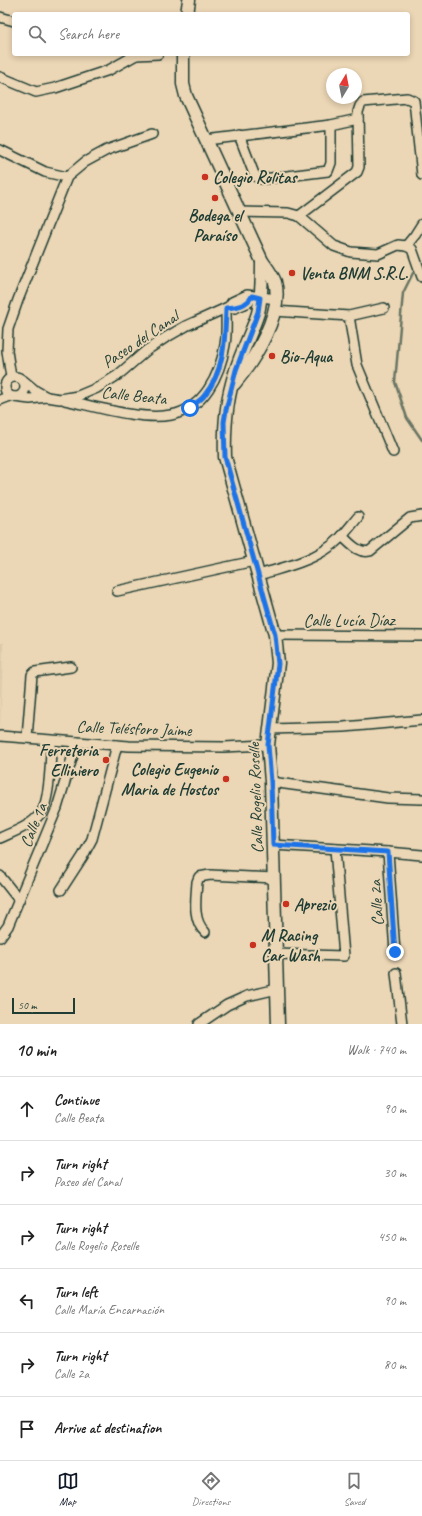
<!DOCTYPE html>
<meta charset="utf-8">
<style>
body{margin:0;font-family:Caveat,sans-serif;background:#f2f2f2;color:#222}
.compass{position:absolute;left:326px;top:68px;width:36px;height:36px;border-radius:50%;background:#fff;box-shadow:0 2px 6px #0003;rotate:10deg}
.scale{position:absolute;left:12px;bottom:10px;width:63px;box-sizing:border-box;padding-left:4px;border:2px solid #1f3d34;border-top:0;font-size:11px;line-height:14px;white-space:nowrap;color:#1f3d34;-webkit-text-stroke:3px #ebd6b5;paint-order:stroke}
.stop{position:absolute;width:12px;height:12px;margin:-9px;border:3px solid #1a73e8;border-radius:50%;background:#fff}
.stop.end{background:#1a73e8;border-color:#fff;box-shadow:0 1px 4px #0008}
.list{margin:0;padding:0;list-style:none}
h2{display:flex;justify-content:space-between;align-items:center;height:52px;margin:0;padding:0 16px;font-size:17px}
h2 small{font-size:13px;font-weight:400;color:#767676}
.list li{display:grid;grid-template-columns:26px 1fr auto;gap:12px;align-items:center;box-sizing:border-box;height:64px;padding:0 16px;border-top:1px solid #e0e0e0}
.list b{display:block;font-size:15px;white-space:nowrap}
.list p{margin:0;font-size:13px;white-space:nowrap;color:#767676}
.list em{font-size:13px;font-style:normal;color:#767676}
.icon{flex:none;width:22px;height:22px;fill:none;stroke:currentColor;stroke-width:2;stroke-linecap:round;stroke-linejoin:round}
.map{position:relative;flex:none;width:422px;height:1024px;overflow:hidden}
.search{position:absolute;background:#fff;box-shadow:0 2px 6px #0003;left:12px;right:12px;top:12px;height:44px;display:flex;align-items:center;gap:10px;box-sizing:border-box;padding:0 14px;border-radius:4px;color:#767676;font-size:15px}
.sheet{height:436px;background:#fff}
nav{display:flex;justify-content:space-around;align-items:center;box-sizing:border-box;height:56px;border-top:1px solid #e0e0e0;background:#fff;font-size:11px;color:#767676}
nav a{display:grid;justify-items:center;gap:2px}
nav .on{color:#111827}
.map>svg:first-child{display:block}
.built{fill:#dac9aa}
.lines{fill:none;stroke-linecap:round;stroke-linejoin:round}
.stream{stroke:#697563;stroke-width:2.5}
.minor-casing{stroke:#1f3d34;stroke-width:12}
.tertiary-casing{stroke:#1f3d34;stroke-width:15}
.minor{stroke:#ebd6b5;stroke-width:9}
.tertiary{stroke:#ebd6b5;stroke-width:12}
.route{stroke:#1a73e8;stroke-width:5}
.poi-dot{fill:#c8321e;stroke:#ebd6b5;stroke-width:1.5}
.labels{text-anchor:middle;stroke-width:4;stroke-linejoin:round;paint-order:stroke}
.poi-label{font-size:17px;font-weight:bold;fill:#1f3d34;stroke:#ebd6b5;text-anchor:start}
.street-label{font-size:17px;fill:#1f3d34;stroke:#ebd6b5}
</style>
<div class="map">
<svg width="422" height="1024" viewBox="0 0 422 1024">
<rect width="100%" height="100%" fill="#ebd6b5"/>
<filter id="ink" filterUnits="userSpaceOnUse"><feTurbulence type="fractalNoise" baseFrequency=".025" numOctaves="2"/><feDisplacementMap in="SourceGraphic" scale="8" xChannelSelector="R" yChannelSelector="G"/><feConvolveMatrix kernelMatrix="1 2 1 2 8 2 1 2 1" color-interpolation-filters="sRGB"/></filter>
<g filter="url(#ink)">
<!-- built -->
<path class="built" d="M0,643H3L0,730Z"/>
<g class="lines">
<!-- stream -->
<path class="stream" d="M418,270L413,273L403,293L395,382L407,418L422,440"/>
<!-- minor casing -->
<g class="minor-casing">
<g id="minor">
<path d="M0,17L14,21"/>
<path d="M131,54L136,55L158,54"/>
<path d="M0,77L36,92L55,88L109,70L136,55"/>
<path d="M239,135L254,174L258,178L263,179L328,171L331,163V125"/>
<path d="M206,140L331,125L358,119"/>
<path d="M0,150L45,172L67,177"/>
<path d="M239,212L288,213L299,216L334,246L351,252L378,254L398,245L406,246L412,249L422,277"/>
<path d="M299,216L357,172L359,167L358,112L360,106L363,102L407,98L414,101L422,175"/>
<path d="M406,246L415,235L422,224"/>
<path d="M228,308L232,302L247,295L276,299"/>
<path d="M274,311L349,316L357,365L393,452"/>
<path d="M349,316L384,308"/>
<circle cx="15" cy="387" r="10"/>
<path d="M11,377L7,351L8,329L18,300L67,177L85,162L107,150L152,134"/>
<path d="M24,381L36,391L47,397"/>
<path d="M14,397L30,399L47,397L60,399L78,396L97,388L118,375L147,350L165,338L186,326L226,308H235L249,302L252,296"/>
<path d="M0,400L10,396"/>
<path d="M65,400C94,406 142,421 171,415C204,409 220,375 225,345C227,333 226,320 226,308"/>
<path d="M342,536C350,543 358,554 370,551L410,518L422,516"/>
<path d="M259,575C281,568 305,563 325,550C339,542 348,529 358,517"/>
<path d="M117,591L254,561"/>
<path d="M275,635L422,636"/>
<path d="M270,729L344,727L422,720"/>
<path d="M0,736L129,746L224,747L268,745"/>
<path d="M27,738L32,675L35,672L71,667"/>
<path d="M271,782L388,798L422,799"/>
<path d="M0,838C13,832 31,826 40,814C50,803 51,756 51,741"/>
<path d="M273,845L388,852L422,855"/>
<path d="M388,852L395,952"/>
<path d="M0,876L19,900"/>
<path d="M61,890L83,856L92,839L117,745"/>
<path d="M205,932C192,920 196,898 197,882L199,877L210,875L274,878"/>
<path d="M0,937L8,926L57,808L77,742"/>
<path d="M276,954L344,956L335,849"/>
<path d="M396,973L402,1024"/>
<path d="M199,1024L227,1005L247,996L277,989"/>
</g>
</g>
<!-- tertiary casing -->
<g class="tertiary-casing">
<g id="tertiary">
<path d="M187,14L189,0"/>
<path d="M183,54V84L186,96L262,261C267,268 272,274 275,282C284,313 253,362 234,384"/>
<path d="M262,261C262,278 262,296 258,313C252,332 242,350 236,370C226,399 224,426 225,457L275,635L278,663L268,745L271,782L278,1024"/>
</g>
</g>
<!-- minor -->
<use href="#minor" class="minor"/>
<!-- tertiary -->
<use href="#tertiary" class="tertiary"/>
</g>
</g>
<g class="lines" filter="url(#ink)">
<!-- route -->
<path class="route" d="M190,408C194,404 200,401 204,396C225,371 225,338 226,308C236,307 247,306 252,296L260,298L258,312L236,370L226,410L224,422L225,457L275,635L278,664L268,745L271,782L273,845L388,852L395,952"/>
</g>
<!-- markers -->
<g class="poi-dot">
<circle cx="205" cy="177" r="4"/>
<circle cx="215" cy="198" r="4"/>
<circle cx="292" cy="273" r="4"/>
<circle cx="272" cy="356" r="4"/>
<circle cx="106" cy="760" r="4"/>
<circle cx="226" cy="779" r="4"/>
<circle cx="286" cy="904" r="4"/>
<circle cx="253" cy="945" r="4"/>
</g>
<g class="labels">
<!-- poi labels -->
<g class="poi-label">
<text x="213" y="183">Colegio Rolitas</text>
<text x="215" y="221" text-anchor="middle">Bodega el<tspan x="215" dy="20">Paraíso</tspan></text>
<text x="300" y="279">Venta BNM S.R.L.</text>
<text x="280" y="362">Bio-Aqua</text>
<text x="98" y="756" text-anchor="end">Ferreteria<tspan x="98" dy="20">Elliniero</tspan></text>
<text x="218" y="775" text-anchor="end">Colegio Eugenio<tspan x="218" dy="20">Maria de Hostos</tspan></text>
<text x="294" y="910">Aprezio</text>
<text x="261" y="941">M Racing<tspan x="261" dy="20">Car Wash</tspan></text>
</g>
<!-- street labels -->
<g class="street-label">
<text transform="translate(140 339) rotate(-34)" y="6">Paseo del Canal</text>
<text transform="translate(134 395) rotate(6)" y="6">Calle Beata</text>
<text x="349" y="626">Calle Lucía Díaz</text>
<text transform="translate(134 728) rotate(2)" y="6">Calle Telésforo Jaime</text>
<text transform="translate(255 798) rotate(-92)" y="6">Calle Rogelio Roselle</text>
<text transform="translate(33 825) rotate(-68)" y="6">Calle 1a</text>
<text transform="translate(376 903) rotate(-94)" y="6">Calle 2a</text>
</g>
</g>
</svg>
<svg class="compass" viewBox="-18 -18 36 36"><path d="M0-13l5 13h-10z" fill="#e53935"/><path d="M0 13l5-13h-10z" fill="#767676"/></svg>
<div class="scale">50 m</div>
<div class="stop" style="left:190px;top:408px"></div>
<div class="stop end" style="left:395px;top:952px"></div>
<div class="search"><svg class="icon" aria-label="search" viewBox="0 0 24 24"><circle cx="10" cy="10" r="6"/><path d="M15 15l6 6"/></svg>Search here</div>
</div>
<section class="sheet">
<h2>10 min<small>Walk · 740 m</small></h2>
<ul class="list">
<li><svg class="icon" aria-label="ahead" viewBox="0 0 24 24"><path d="M12 20V5M6 11l6-6 6 6"/></svg><div><b>Continue</b><p>Calle Beata</p></div><em>90 m</em></li>
<li><svg class="icon" aria-label="right" viewBox="0 0 24 24"><path d="M7 20v-9h11M14 6l5 5-5 5"/></svg><div><b>Turn right</b><p>Paseo del Canal</p></div><em>30 m</em></li>
<li><svg class="icon" aria-label="right" viewBox="0 0 24 24"><path d="M7 20v-9h11M14 6l5 5-5 5"/></svg><div><b>Turn right</b><p>Calle Rogelio Roselle</p></div><em>450 m</em></li>
<li><svg class="icon" aria-label="left" viewBox="0 0 24 24"><path d="M17 20v-9H6M10 6l-5 5 5 5"/></svg><div><b>Turn left</b><p>Calle María Encarnación</p></div><em>90 m</em></li>
<li><svg class="icon" aria-label="right" viewBox="0 0 24 24"><path d="M7 20v-9h11M14 6l5 5-5 5"/></svg><div><b>Turn right</b><p>Calle 2a</p></div><em>80 m</em></li>
<li><svg class="icon" aria-label="arrive" viewBox="0 0 24 24"><path d="M6 21V4h12l-3 4 3 4H6"/></svg><div><b>Arrive at destination</b></div></li>
</ul>
</section>
<nav>
<a class="on"><svg class="icon" aria-label="map" viewBox="0 0 24 24"><path d="M3 6l6-2 6 2 6-2v14l-6 2-6-2-6 2zM9 4v14M15 6v14"/></svg>Map</a>
<a><svg class="icon" aria-label="directions" viewBox="0 0 24 24"><path d="M12 3l9 9-9 9-9-9zM9 14v-3h6M13 9l2 2-2 2"/></svg>Directions</a>
<a><svg class="icon" aria-label="saved" viewBox="0 0 24 24"><path d="M7 4h10v16l-5-4-5 4z"/></svg>Saved</a>
</nav>
